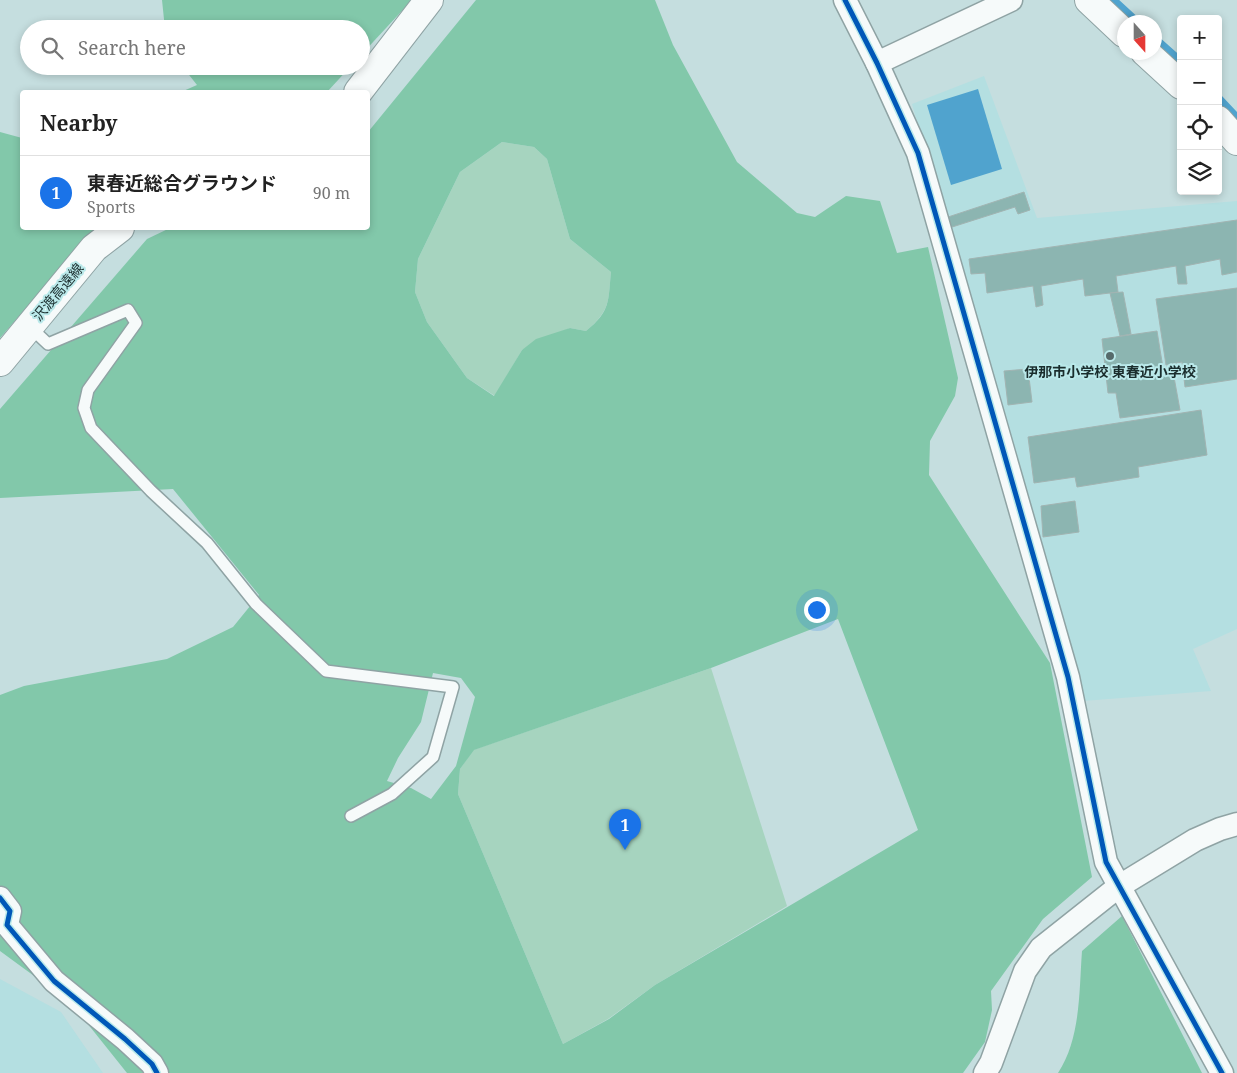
<!DOCTYPE html>
<meta charset="utf-8">
<style>
body{margin:0;font-family:"Noto Serif","Noto Sans JP",serif;background:#f6f6f6;color:#222}
.controls{position:absolute;right:15px;top:15px;display:grid;overflow:hidden;border-radius:5px;box-shadow:0 2px 8px #0003}
.controls button{width:45px;height:45px;display:grid;place-items:center;padding:0;border:0;border-bottom:1px solid #e0e0e0;background:#fff;color:#222;font:25px sans-serif}
.compass{position:absolute;left:1117px;top:15px;width:45px;height:45px;border-radius:50%;background:#fff;box-shadow:0 2px 8px #0003;rotate:159deg}
.you{position:absolute;left:816px;top:609px;width:18px;height:18px;margin:-12px;border:4px solid #fff;border-radius:50%;background:#1a73e8;box-shadow:0 0 0 8px #1a73e833}
.badge{display:grid;place-items:center;width:32px;height:32px;border-radius:50%;background:#1a73e8;color:#fff;font-size:16px;font-weight:700}
.pin{position:absolute;translate:-50% -41px;filter:drop-shadow(0 1px 2px #0008)}
.pin::after{content:'';position:absolute;top:26px;width:18px;height:15px;background:inherit;clip-path:polygon(0 0,100% 0,50% 100%)}
.list{margin:0;padding:0;list-style:none}
h2{display:flex;justify-content:space-between;align-items:center;height:65px;margin:0;padding:0 20px;font-size:21px}
h2 small{font-size:16px;font-weight:400;color:#767676}
.list li{display:grid;grid-template-columns:32px 1fr auto;gap:15px;align-items:center;box-sizing:border-box;height:75px;padding:0 20px;border-top:1px solid #e0e0e0}
.list b{display:block;font-size:19px;white-space:nowrap}
.list p{margin:0;font-size:16px;white-space:nowrap;color:#767676}
.list em{font-size:16px;font-style:normal;color:#767676}
.icon{flex:none;width:28px;height:28px;fill:none;stroke:currentColor;stroke-width:2;stroke-linecap:round;stroke-linejoin:round}
.map{position:relative;flex:none;width:1237px;height:1073px;overflow:hidden}
.search{position:absolute;background:#fff;box-shadow:0 2px 8px #0003;left:20px;top:20px;width:350px;height:55px;display:flex;align-items:center;gap:12px;box-sizing:border-box;padding:0 18px;border-radius:28px;color:#767676;font-size:19px}
.panel{position:absolute;background:#fff;box-shadow:0 2px 8px #0003;left:20px;top:90px;width:350px;height:140px;border-radius:5px}
.map>svg:first-child{display:block}
.built{fill:#b4dfe1}
.green{fill:#a6d4bf}
.forest{fill:#82c8aa;fill-rule:evenodd}
.water{fill:#50a3ce}
.lines{fill:none;stroke-linecap:round;stroke-linejoin:round}
.stream{stroke:#50a3ce;stroke-width:7}
.building{fill:#8cb5b1;stroke:#a1b4b2}
.lane-casing{stroke:#8fa3a4;stroke-width:14}
.street-casing{stroke:#8fa3a4;stroke-width:25}
.secondary-casing{stroke:#8fa3a4;stroke-width:30}
.lane{stroke:#f6fafa;stroke-width:11}
.street{stroke:#f6fafa;stroke-width:22}
.secondary{stroke:#f6fafa;stroke-width:28}
.cycleway-casing{stroke:#bae9ea;stroke-width:8}
.cycleway{stroke:#0057b8;stroke-width:5}
.poi-dot{fill:#566b6b;stroke:#bae9ea;stroke-width:2}
.labels{text-anchor:middle;stroke-width:4;stroke-linejoin:round;paint-order:stroke}
.street-label{font-size:14px;fill:#1a2d2d;stroke:#bae9ea}
.poi-label{font-size:14px;font-weight:bold;fill:#1a2d2d;stroke:#bae9ea}
</style>
<div class="map">
<svg width="1237" height="1073" viewBox="0 0 1237 1073">
<rect width="100%" height="100%" fill="#c5dedf"/>
<!-- built -->
<g class="built">
<path d="M984,76L1037,218L1237,201V629L1193,649L1211,691L1083,701L912,104Z"/>
<path d="M0,979L61,1012L103,1073H0Z"/>
</g>
<!-- green -->
<g class="green">
<path d="M502,142L534,147L547,159L570,239L611,272C608,301 611,310 586,331L570,328L522,350L495,396L467,378L427,322L415,292L418,259L460,172Z"/>
<path d="M711,668L787,906L655,985L608,1019L563,1044L458,794L460,769L473,750Z"/>
</g>
<!-- forest -->
<g class="forest">
<path d="M162,0H412L361,55V29H165Z"/>
<path d="M476,0H655L673,45L737,162L797,213L815,217L846,196L880,201L897,253L928,247L958,378L955,396L930,441L929,475L1050,663L1092,877L1043,919L991,991L992,1010L985,1042L963,1073H127L71,1003L0,951V695L24,686L167,659L233,627L259,595L173,489L0,498V409L147,239L170,228H368V132ZM502,142L534,147L547,159L570,239L611,272C608,301 611,311 586,331L570,328L536,339L522,350L494,396L467,378L427,322L415,292L418,259L460,172ZM838,619L918,830L655,985L609,1019L563,1044L458,794L460,769L474,750L711,668ZM433,673L461,678L475,697L456,766L431,799L411,788L387,781L398,758L421,722Z"/>
<path d="M182,66H351L327,92H181L197,85Z"/>
<path d="M0,132L22,138V228H95L0,338Z"/>
<path d="M1122,916L1202,1073H1058C1081,1038 1079,991 1082,951Z"/>
</g>
<!-- water -->
<path class="water" d="M978,89L1002,169L951,185L927,105Z"/>
<g class="lines">
<!-- stream -->
<g class="stream">
<path d="M1114,0L1138,22"/>
<path d="M1154,37L1181,61"/>
<path d="M1218,97L1237,117"/>
</g>
</g>
<!-- building -->
<g class="building">
<path d="M1024,192L1030,210L1018,214L1015,207L949,228L945,218Z"/>
<path d="M1237,220V272L1222,275L1220,259L1185,266L1187,284H1178L1176,266L1116,276L1118,292L1085,296L1083,279L1041,286L1043,305L1036,307L1033,286L987,293L985,273L971,274L969,259Z"/>
<path d="M1237,288V379L1185,387L1182,362L1166,365L1156,299Z"/>
<path d="M1123,292L1131,334L1120,336L1110,293Z"/>
<path d="M1157,331L1163,368L1172,366L1180,410L1120,418L1116,393H1108L1102,339Z"/>
<path d="M1028,369L1032,402L1008,405L1004,371Z"/>
<path d="M1201,410L1207,455L1138,467L1139,477L1077,487L1075,477L1034,483L1028,437Z"/>
<path d="M1075,501L1079,532L1043,537L1041,506Z"/>
</g>
<g class="lines">
<!-- lane casing -->
<g class="lane-casing">
<path id="lane" d="M29,326L48,344L128,310L136,323L88,390L84,408L91,428L151,491L207,543L256,604L326,671L453,687L433,757L392,794L351,816"/>
</g>
<!-- street casing -->
<g class="street-casing">
<g id="street">
<path d="M845,0L877,63L918,153L1068,677L1106,862L1222,1073"/>
<path d="M877,63L1011,0"/>
<path d="M0,898L10,911L7,925L54,981L125,1039L152,1064L157,1073"/>
<path d="M985,1073L991,1063L1025,971L1041,948L1118,887L1195,840L1220,829L1237,824"/>
</g>
</g>
<!-- secondary casing -->
<g class="secondary-casing">
<g id="secondary">
<path d="M1089,0L1124,33"/>
<path d="M1145,52L1181,85"/>
<path d="M358,92L429,0"/>
<path d="M1218,120L1237,141"/>
<path d="M0,362L94,248L120,228"/>
</g>
</g>
<!-- lane -->
<use href="#lane" class="lane"/>
<!-- street -->
<use href="#street" class="street"/>
<!-- secondary -->
<use href="#secondary" class="secondary"/>
<!-- cycleway casing -->
<g class="cycleway-casing">
<g id="cycleway">
<path d="M845,0L877,63L918,153L1068,677L1106,862L1222,1073"/>
<path d="M0,898L10,911L7,925L54,981L125,1039L152,1064L157,1073"/>
</g>
</g>
<!-- cycleway -->
<use href="#cycleway" class="cycleway"/>
</g>
<!-- markers -->
<circle class="poi-dot" cx="1110" cy="356" r="5"/>
<g class="labels">
<!-- street labels -->
<g class="street-label">
<text transform="translate(58 292) rotate(-50)" y="5">沢渡高遠線</text>
</g>
<!-- poi labels -->
<g class="poi-label">
<text x="1110" y="377">伊那市小学校 東春近小学校</text>
</g>
</g>
</svg>
<div class="controls">
<button>+</button>
<button>−</button>
<button><svg class="icon" aria-label="locate" viewBox="0 0 24 24"><circle cx="12" cy="12" r="6"/><path d="M12 2v4M12 18v4M2 12h4M18 12h4"/></svg></button>
<button><svg class="icon" aria-label="layers" viewBox="0 0 24 24"><path d="M12 4l9 5-9 5-9-5zM3 14l9 5 9-5"/></svg></button>
</div>
<svg class="compass" viewBox="-18 -18 36 36"><path d="M0-13l5 13h-10z" fill="#e53935"/><path d="M0 13l5-13h-10z" fill="#767676"/></svg>
<div class="you"></div>
<div class="pin badge" style="left:625px;top:850px">1</div>
<div class="search"><svg class="icon" aria-label="search" viewBox="0 0 24 24"><circle cx="10" cy="10" r="6"/><path d="M15 15l6 6"/></svg>Search here</div>
<section class="panel">
<h2>Nearby<small></small></h2>
<ul class="list">
<li><span class="badge">1</span><div><b>東春近総合グラウンド</b><p>Sports</p></div><em>90 m</em></li>
</ul>
</section>
</div>
